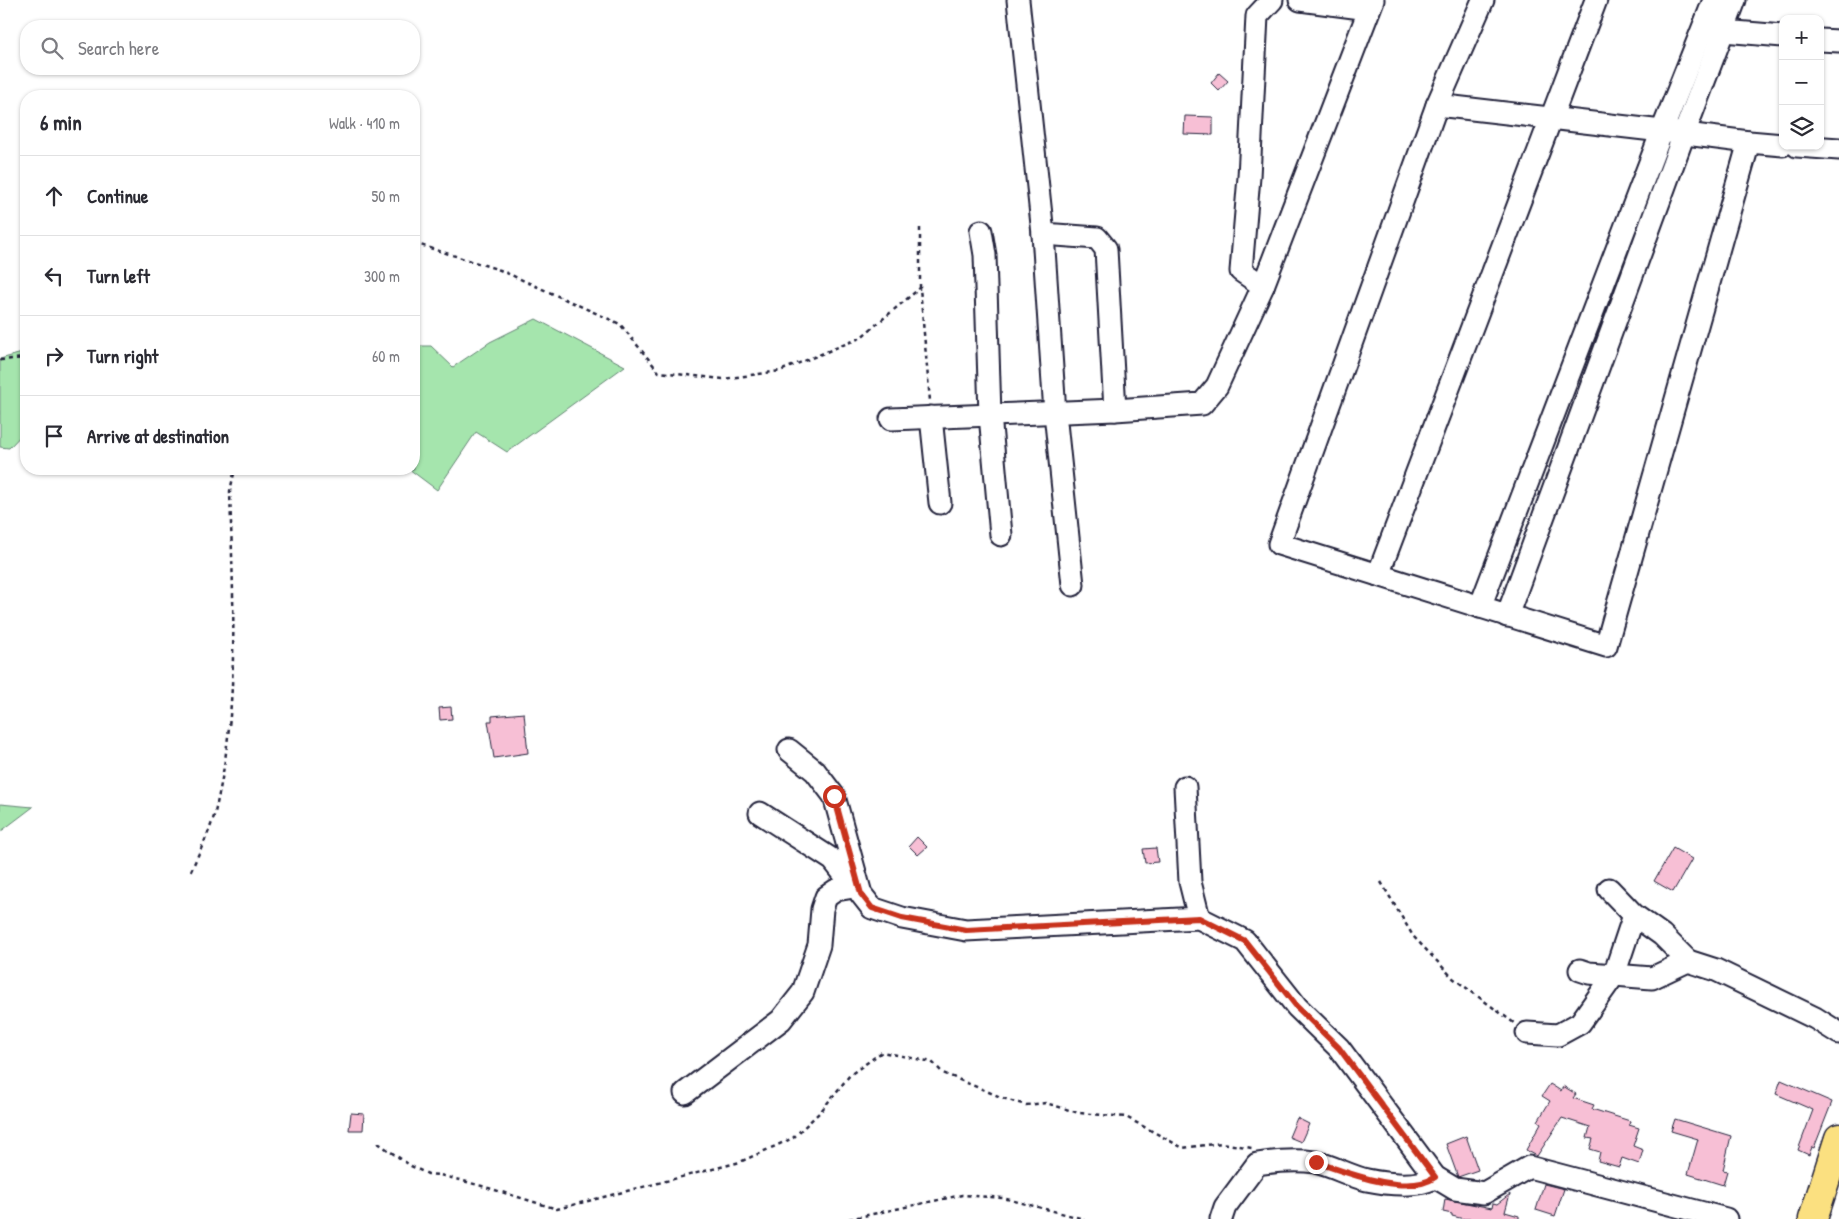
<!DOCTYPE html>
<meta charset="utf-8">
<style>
body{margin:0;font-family:"Patrick Hand",sans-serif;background:#f7f7f7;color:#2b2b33}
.controls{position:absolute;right:15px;top:15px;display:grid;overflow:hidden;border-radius:10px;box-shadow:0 1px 4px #0004}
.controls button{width:45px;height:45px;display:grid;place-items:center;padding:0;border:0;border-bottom:1px solid #e1e1e2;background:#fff;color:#2b2b33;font:25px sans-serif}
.stop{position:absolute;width:15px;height:15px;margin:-11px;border:4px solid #c8321e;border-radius:50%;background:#fff}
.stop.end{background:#c8321e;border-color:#fff;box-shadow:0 1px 5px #0008}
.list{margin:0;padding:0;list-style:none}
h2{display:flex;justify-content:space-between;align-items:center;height:65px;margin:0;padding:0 20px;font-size:21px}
h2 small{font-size:16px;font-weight:400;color:#7c7c81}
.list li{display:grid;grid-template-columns:32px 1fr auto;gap:15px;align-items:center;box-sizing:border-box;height:80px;padding:0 20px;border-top:1px solid #e1e1e2}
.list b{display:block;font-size:19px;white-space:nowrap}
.list em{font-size:16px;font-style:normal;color:#7c7c81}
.icon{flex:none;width:28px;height:28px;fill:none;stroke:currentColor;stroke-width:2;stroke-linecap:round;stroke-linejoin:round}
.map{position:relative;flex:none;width:1839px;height:1219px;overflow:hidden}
.search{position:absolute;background:#fff;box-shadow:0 1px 4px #0004;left:20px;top:20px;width:400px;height:55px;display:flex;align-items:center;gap:12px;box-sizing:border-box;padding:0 18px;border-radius:20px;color:#7c7c81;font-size:19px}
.panel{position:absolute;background:#fff;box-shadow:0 1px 4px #0004;left:20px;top:90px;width:400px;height:385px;border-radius:20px}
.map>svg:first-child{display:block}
.green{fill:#a5e5ad;stroke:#648474}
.building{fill:#f7bfd5;stroke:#22223b}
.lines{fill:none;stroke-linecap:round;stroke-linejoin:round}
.minor-casing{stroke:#22223b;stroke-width:25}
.highway-casing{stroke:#22223b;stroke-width:31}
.path{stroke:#22223b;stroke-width:2.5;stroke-dasharray:4 4;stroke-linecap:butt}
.minor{stroke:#fff;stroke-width:21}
.highway{stroke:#fbe080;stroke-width:28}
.route{stroke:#c8321e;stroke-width:6}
</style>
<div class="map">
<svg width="1839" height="1219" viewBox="0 0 1839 1219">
<rect width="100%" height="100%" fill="#fff"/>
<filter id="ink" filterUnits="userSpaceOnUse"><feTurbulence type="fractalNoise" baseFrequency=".02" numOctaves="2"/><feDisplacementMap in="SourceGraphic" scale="10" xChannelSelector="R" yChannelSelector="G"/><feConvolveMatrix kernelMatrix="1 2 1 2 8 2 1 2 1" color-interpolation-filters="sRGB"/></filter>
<g filter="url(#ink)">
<!-- green -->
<g class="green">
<path d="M536,319L625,366L507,452L476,432L437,490L409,469H414V346H431L453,367L490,342Z"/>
<path d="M26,352V430L9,448L0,447V359Z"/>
<path d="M0,804L33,807L0,832Z"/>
</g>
<!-- building -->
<g class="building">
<path d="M1219,73L1228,81L1219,91L1211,83Z"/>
<path d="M1185,116L1213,117V135L1184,134Z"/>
<path d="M451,707L452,719L440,720L439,708Z"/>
<path d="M524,713L528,753L494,758L488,721H492V716Z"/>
<path d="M917,837L927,847L918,855L909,846Z"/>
<path d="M1156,848L1158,862L1145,863L1143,849Z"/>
<path d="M1673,848L1692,859L1673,892L1654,881Z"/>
<path d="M1781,1080L1832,1102L1814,1148L1812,1147L1809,1155L1798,1150L1813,1110L1776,1094Z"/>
<path d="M1550,1084L1561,1091L1563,1086L1576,1094L1573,1098L1594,1105L1592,1109L1630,1121L1629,1125L1639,1128L1633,1146L1643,1150L1639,1164L1622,1158L1619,1167L1598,1161L1600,1152L1590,1149L1593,1139L1587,1138L1590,1127L1562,1118L1537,1156L1526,1150L1541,1123L1538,1121L1550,1101L1542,1096Z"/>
<path d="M351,1113L364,1114L363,1130H349Z"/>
<path d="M1297,1118L1309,1124L1301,1142L1289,1137Z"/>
<path d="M1675,1119L1731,1136L1723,1170L1727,1171L1723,1185L1688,1174L1698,1139L1671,1131Z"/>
<path d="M1466,1136L1478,1170L1458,1177L1446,1144Z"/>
<path d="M1544,1184L1564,1189L1555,1216L1536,1210Z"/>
<path d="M1510,1194L1505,1212L1519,1216V1219H1464L1452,1216V1214L1443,1212L1445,1199L1492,1208L1493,1203L1497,1204Z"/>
</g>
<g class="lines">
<!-- minor casing -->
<g class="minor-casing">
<g id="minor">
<path d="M1018,0L1043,234L1055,413L1073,585"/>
<path d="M1300,0L1369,9"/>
<path d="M1483,0L1437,105L1279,544L1606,646L1749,142"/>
<path d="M1723,31L1783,36"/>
<path d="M1820,40L1839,41"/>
<path d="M1437,105L1662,131L1749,142L1783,145"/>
<path d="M1797,146L1839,149"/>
<path d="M981,231L985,255L990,415L1001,535"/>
<path d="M1043,234L1097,238L1106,249L1115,410"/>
<path d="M1263,286L1241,271L1249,177L1257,16L1272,0"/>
<path d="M931,417L940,503"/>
<path d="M891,419L1115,410L1202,404L1217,386L1263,286L1373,0"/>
<path d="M1378,575L1596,0"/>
<path d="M1480,607L1662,131L1714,0"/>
<path d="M1507,616L1684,134L1735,0"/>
<path d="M789,750L815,771L834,796L861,894L872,908L902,918L966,930L1199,918L1245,941L1297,1007L1339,1048L1435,1177L1455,1189L1484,1193L1529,1167L1726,1219"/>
<path d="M1185,787L1190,882L1199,918"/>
<path d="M760,813L833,860L855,888"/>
<path d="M1609,889L1634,915L1662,935L1688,961"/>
<path d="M1580,970L1589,973L1652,978L1688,961L1716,970L1815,1018L1839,1033"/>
<path d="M1527,1033L1558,1035L1580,1023L1614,975L1634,915"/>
<path d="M685,1093L781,1020L803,992L819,945L822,909L826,897L836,890L854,887"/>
<path d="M1221,1219L1225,1207L1257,1164C1276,1161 1295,1159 1315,1162C1333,1166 1349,1176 1367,1180C1386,1184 1420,1188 1435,1177"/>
</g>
</g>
<!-- highway casing -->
<g class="highway-casing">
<path id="highway" d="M1813,1219L1839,1138"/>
</g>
<!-- path -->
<g class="path">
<path d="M920,228V288L930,401"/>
<path d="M414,243L500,270L620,324L659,372L723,379L780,371L860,338L920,288"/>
<path d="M0,360L26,358"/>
<path d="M191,871C199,852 212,828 216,808C240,704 233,597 230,491L235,469"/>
<path d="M1381,882L1413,936L1453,978L1514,1023"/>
<path d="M378,1143L411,1166L428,1174L440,1175L482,1186L557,1209L740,1162L793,1138L821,1111L850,1075L882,1052L932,1062L943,1073L1008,1100L1026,1105L1046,1103L1079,1113L1126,1117L1183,1148L1221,1143L1252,1148"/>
<path d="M849,1219L962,1195L1003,1198L1084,1219"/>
</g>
<!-- minor -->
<use href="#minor" class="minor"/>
<!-- highway -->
<use href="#highway" class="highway"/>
</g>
</g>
<g class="lines" filter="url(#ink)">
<!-- route -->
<path class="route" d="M834,796L861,894L872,908L902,918L966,930L1199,918L1245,941L1297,1007L1339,1048L1435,1177C1408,1197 1345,1172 1316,1162"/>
</g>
</svg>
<div class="controls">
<button>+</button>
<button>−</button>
<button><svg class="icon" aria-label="layers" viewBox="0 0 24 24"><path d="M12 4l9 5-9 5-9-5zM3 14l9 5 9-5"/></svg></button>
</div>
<div class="stop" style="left:834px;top:796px"></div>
<div class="stop end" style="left:1316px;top:1162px"></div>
<div class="search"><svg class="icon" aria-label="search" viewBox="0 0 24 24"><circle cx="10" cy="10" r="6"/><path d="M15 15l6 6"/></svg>Search here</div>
<section class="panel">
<h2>6 min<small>Walk · 410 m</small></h2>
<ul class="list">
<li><svg class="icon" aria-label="ahead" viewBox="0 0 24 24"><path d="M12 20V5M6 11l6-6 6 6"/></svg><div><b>Continue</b></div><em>50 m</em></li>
<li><svg class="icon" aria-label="left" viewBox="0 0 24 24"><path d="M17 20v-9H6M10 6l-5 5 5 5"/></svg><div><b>Turn left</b></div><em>300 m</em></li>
<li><svg class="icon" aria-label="right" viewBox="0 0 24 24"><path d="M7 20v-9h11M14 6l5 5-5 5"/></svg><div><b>Turn right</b></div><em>60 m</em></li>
<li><svg class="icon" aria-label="arrive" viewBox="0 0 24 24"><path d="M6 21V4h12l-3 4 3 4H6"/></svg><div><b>Arrive at destination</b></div></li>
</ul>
</section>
</div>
